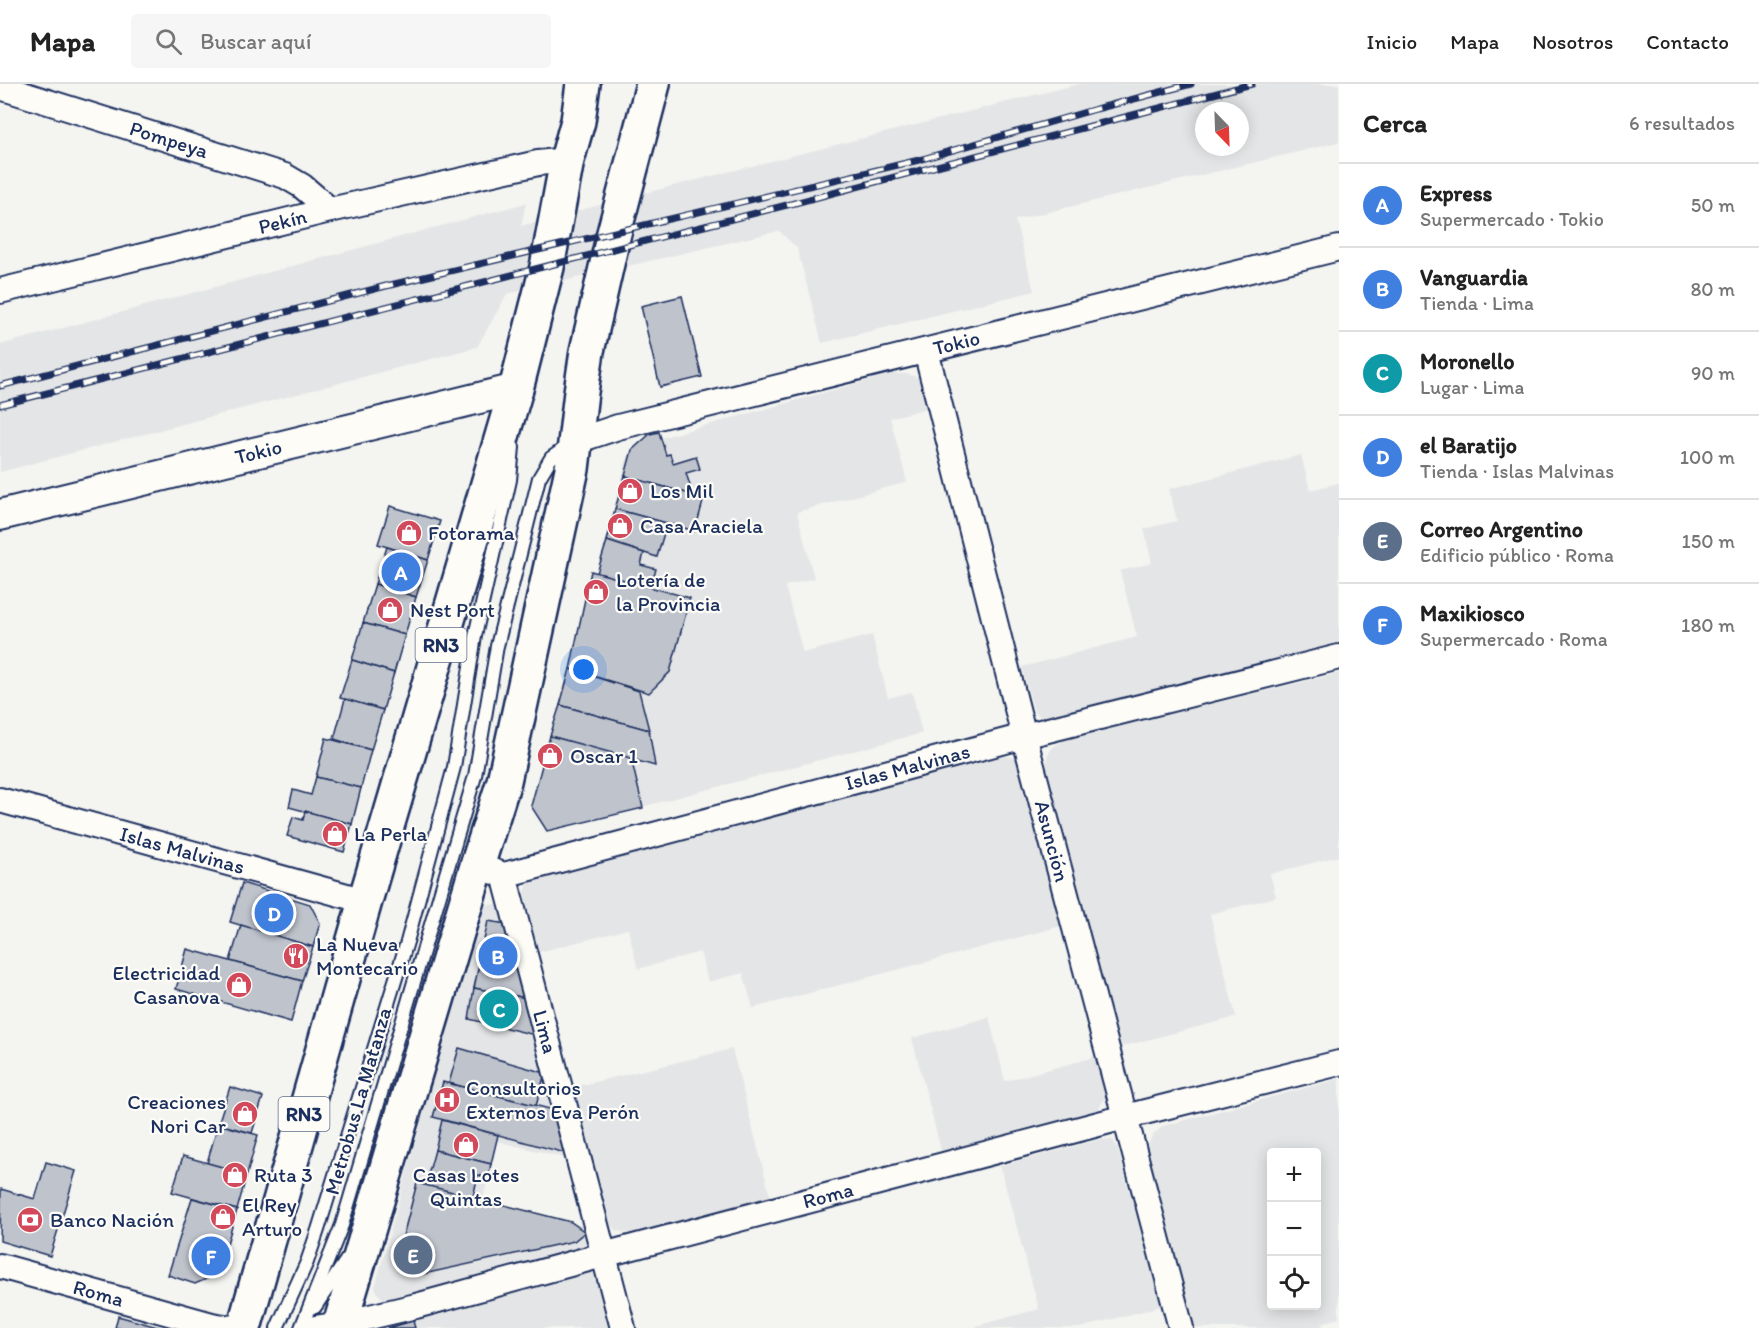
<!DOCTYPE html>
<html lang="es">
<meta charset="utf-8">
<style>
body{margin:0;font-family:Itim,sans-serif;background:#f6f6f6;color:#222}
.controls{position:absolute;right:18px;bottom:18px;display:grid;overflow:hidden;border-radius:6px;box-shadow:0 3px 15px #0003}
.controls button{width:54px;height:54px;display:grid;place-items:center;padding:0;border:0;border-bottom:2px solid #e0e0e0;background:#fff;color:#222;font:30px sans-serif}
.compass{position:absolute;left:1195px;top:18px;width:54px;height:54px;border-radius:50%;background:#fff;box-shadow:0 3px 15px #0003;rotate:157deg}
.you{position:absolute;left:584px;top:586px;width:21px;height:21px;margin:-15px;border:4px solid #fff;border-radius:50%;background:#1a73e8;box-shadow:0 0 0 9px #1a73e833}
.badge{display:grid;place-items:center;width:39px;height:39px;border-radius:50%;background:#2563eb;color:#fff;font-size:20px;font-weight:700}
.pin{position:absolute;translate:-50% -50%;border:3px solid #fff;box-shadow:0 2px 6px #0006}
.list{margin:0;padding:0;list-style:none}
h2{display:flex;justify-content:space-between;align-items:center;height:78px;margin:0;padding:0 24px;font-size:26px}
h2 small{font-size:20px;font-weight:400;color:#767676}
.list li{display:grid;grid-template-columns:39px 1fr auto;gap:18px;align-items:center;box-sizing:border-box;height:84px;padding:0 24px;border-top:2px solid #e0e0e0}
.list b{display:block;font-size:22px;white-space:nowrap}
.list p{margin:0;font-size:20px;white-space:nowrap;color:#767676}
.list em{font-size:20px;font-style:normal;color:#767676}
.icon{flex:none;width:33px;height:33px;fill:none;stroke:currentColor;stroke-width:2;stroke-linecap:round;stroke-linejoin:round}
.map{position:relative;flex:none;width:1339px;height:1244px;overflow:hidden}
header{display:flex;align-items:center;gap:36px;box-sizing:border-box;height:84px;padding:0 30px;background:#fff;border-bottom:2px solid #e0e0e0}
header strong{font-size:28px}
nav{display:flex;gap:33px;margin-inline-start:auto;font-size:21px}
.search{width:420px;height:54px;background:#f6f6f6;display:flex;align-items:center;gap:15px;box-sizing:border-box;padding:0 21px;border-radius:6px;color:#767676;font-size:22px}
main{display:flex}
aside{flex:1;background:#fff}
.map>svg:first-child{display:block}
.built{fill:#e4e5e6;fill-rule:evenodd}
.building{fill:#bfc3cc;stroke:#1b2f5e;stroke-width:1.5}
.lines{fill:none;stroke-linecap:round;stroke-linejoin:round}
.service-casing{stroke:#1b2f5e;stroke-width:16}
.minor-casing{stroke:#1b2f5e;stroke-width:28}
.tertiary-casing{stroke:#1b2f5e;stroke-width:34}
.trunk-casing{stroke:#1b2f5e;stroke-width:38}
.service{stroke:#fdfcf7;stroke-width:12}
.minor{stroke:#fdfcf7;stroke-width:24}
.tertiary{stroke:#fdfcf7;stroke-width:30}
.trunk{stroke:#fdfcf7;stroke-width:33}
.rail-casing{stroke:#1b2f5e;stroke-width:7}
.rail{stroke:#fdfcf7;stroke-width:4.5;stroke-dasharray:14;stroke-linecap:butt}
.labels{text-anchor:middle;stroke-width:4.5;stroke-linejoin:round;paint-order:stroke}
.shield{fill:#fdfcf7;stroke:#5f6c8c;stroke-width:1.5}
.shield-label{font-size:20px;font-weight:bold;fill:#1b2f5e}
.street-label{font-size:21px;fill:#1b2f5e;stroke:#fdfcf7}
.poi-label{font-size:21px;fill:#1b2f5e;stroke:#fdfcf7;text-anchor:start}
</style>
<header>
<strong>Mapa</strong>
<div class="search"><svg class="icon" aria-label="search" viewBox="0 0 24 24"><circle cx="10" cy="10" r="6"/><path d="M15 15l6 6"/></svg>Buscar aquí</div>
<nav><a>Inicio</a><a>Mapa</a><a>Nosotros</a><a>Contacto</a></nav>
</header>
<main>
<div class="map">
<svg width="1339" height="1244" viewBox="0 0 1339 1244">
<rect width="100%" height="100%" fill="#f4f4f1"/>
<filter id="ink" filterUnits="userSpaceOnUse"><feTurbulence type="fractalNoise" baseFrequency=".0167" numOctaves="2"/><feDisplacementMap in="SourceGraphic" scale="12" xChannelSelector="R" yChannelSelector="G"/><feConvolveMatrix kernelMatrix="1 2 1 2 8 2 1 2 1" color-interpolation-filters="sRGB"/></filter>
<g filter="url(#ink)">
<!-- built -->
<g class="built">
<path d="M1079,0H1339V58L1015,136L1034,207L822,259L797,164L779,147L507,210L477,263L0,388V261L526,119L521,142L645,109ZM1204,27H1240V63H1204Z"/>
<path d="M891,290H908L919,294L925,300L931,323L890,334L907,398L797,428L814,494L785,502L803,569L872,551L888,614L912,608L922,649L546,748L534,721L628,371L657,355Z"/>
<path d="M1301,371L1310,406L1339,399V563L1044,635L1034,628L1022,583L1137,553L1120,487L1152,479L1144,445L1177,437L1169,405Z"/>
<path d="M1339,589V772L1270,790L1276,813L1210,830L1236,933L1116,964L1046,679L1048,670L1053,663L1064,656Z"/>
<path d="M998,671L1015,674L1024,687L1065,841L753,924L743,889L708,898L700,868L638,885L628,845L539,868L524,812L529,796Z"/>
<path d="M497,820L503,822L570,1075L497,1057L483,1115L571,1138L585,1143L589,1154L588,1163L582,1168L390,1217L383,1215L378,1210L375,1203L479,827L486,821Z"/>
<path d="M989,933L1005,997L1095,973L1105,1013L1099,1024L1091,1031L942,1070L912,954Z"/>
<path d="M732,965L771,1115L639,1151L618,1147L610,1141L574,1003Z"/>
<path d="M1339,995V1182H1337L1339,1189V1234L1322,1239L1323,1244H1192L1146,1066L1152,1052L1163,1042ZM1272,1068H1316V1222H1272Z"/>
<path d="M1102,1055L1113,1056L1118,1066L1161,1222L1080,1244H977L976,1242L1039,1225L1000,1082Z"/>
<path d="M589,1188L597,1189L615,1244H377L382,1240Z"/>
</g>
<!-- building -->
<g class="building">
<path d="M682,212L702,293L660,303L641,222Z"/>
<path d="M659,348L666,371L670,370L673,379L696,372L700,385L686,389L693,411L625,392L632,366L650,350Z"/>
<path d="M625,392L704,414L695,447L615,425Z"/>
<path d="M390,422L440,437L428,476L378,460Z"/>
<path d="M615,425L667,439L657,473L607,457Z"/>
<path d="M607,457L644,469L641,481L656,485L651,503L597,489Z"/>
<path d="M387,463L428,476L416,513L375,500Z"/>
<path d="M591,487L690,514L670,588L649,609L570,585Z"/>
<path d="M375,500L416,513L405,551L363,539Z"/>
<path d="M363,539L405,551L394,589L352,576Z"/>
<path d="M352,576L394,589L383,626L340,614Z"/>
<path d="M570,585L639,607L649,646L560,621Z"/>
<path d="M345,615L383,626L371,666L334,655Z"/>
<path d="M560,621L649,646L655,682L550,652Z"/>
<path d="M550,652L631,674L643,724L547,747L531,722Z"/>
<path d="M326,654L371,666L361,704L316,693Z"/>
<path d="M316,693L361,704L352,740L289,723L293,706L311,711Z"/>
<path d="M305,727L352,740L344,768L287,752L293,733L303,736Z"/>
<path d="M242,799L310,820L320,839L313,863L230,838Z"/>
<path d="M488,837L506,840L526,914L474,904Z"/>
<path d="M241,841L313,863L302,897L230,877Z"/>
<path d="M187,865L302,897L291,938L176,905Z"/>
<path d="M474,904L526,914L535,951L469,935Z"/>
<path d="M459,964L545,989L536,1022L449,999Z"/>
<path d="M443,998L554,1026L565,1069L433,1033Z"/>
<path d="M230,1003L263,1013L252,1049L218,1040Z"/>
<path d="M442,1036L498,1051L491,1080L435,1066Z"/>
<path d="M218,1040L258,1051L247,1090L207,1079Z"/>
<path d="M435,1066L491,1080L488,1094L478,1091L473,1113L425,1102Z"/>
<path d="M183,1072L247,1090L237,1126L172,1108Z"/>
<path d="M46,1078L76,1087L50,1172L0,1157L1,1105L35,1115Z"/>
<path d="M417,1099L571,1138L585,1148L574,1157L419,1191L397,1175Z"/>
<path d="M192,1114L237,1126L218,1190L195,1200L168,1191Z"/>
<path d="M118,1232L161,1244H115Z"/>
<path d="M413,1237L415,1244H388Z"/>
</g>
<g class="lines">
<!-- service casing -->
<g class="service-casing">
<g id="service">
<path d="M315,1223L347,1175"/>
<path d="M277,1244L307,1178L318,1146L407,858L454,683L475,552L510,396L513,363"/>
<path d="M301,1244L342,1141L475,692L497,562L539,394L551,374L571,360"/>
</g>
</g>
<!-- minor casing -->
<g class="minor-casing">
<g id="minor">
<path id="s1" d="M0,3L285,92L302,102L330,126"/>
<path id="s2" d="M0,207L330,126L538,79L567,76"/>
<path id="s3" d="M926,267L1024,652L1181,1244"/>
<path id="s4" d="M576,357L618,343L1339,164"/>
<path id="s5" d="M0,716L365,817"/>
<path id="s6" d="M477,782L504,791L1024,652L1339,573"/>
<path id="s7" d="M504,791L623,1244"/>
<path id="s8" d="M0,1182L212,1241L231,1244"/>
<path id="s9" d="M315,1244L340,1240L416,1222L603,1171L1125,1033L1339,979"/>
</g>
</g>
<!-- tertiary casing -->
<g class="tertiary-casing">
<g id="tertiary">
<path id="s10" d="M0,431L516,305"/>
</g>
</g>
<!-- trunk casing -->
<g class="trunk-casing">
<g id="trunk">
<path d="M244,1244L365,817L516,305L547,183L567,76L578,37L583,0"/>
<path d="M339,1244L477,782L504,697L572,385L581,308L587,267L614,149L653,0"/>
</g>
</g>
<!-- service -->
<use href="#service" class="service"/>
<!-- minor -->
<use href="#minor" class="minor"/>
<!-- tertiary -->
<use href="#tertiary" class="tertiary"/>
<!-- trunk -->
<use href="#trunk" class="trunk"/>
<!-- rail casing -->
<g class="rail-casing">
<g id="rail">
<path d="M0,302L386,202L919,76L1096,25L1191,0"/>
<path d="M0,321L787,121L1252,0"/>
</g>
</g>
<!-- rail -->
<use href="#rail" class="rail"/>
</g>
</g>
<!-- icons -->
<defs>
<g id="shop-disc" transform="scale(1.35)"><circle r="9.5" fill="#d1495b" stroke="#fdfcf7"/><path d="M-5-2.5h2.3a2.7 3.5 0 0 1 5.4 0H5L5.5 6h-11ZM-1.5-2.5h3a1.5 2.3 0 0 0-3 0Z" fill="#fff"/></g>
<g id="restaurant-disc" transform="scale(1.35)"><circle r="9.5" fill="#d1495b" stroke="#fdfcf7"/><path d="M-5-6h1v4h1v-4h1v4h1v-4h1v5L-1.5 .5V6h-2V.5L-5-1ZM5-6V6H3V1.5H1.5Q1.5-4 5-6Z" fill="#fff"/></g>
<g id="hospital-disc" transform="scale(1.35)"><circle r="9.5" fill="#d1495b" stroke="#fdfcf7"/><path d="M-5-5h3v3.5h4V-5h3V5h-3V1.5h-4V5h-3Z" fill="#fff"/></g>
<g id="bank-disc" transform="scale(1.35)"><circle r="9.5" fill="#d1495b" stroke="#fdfcf7"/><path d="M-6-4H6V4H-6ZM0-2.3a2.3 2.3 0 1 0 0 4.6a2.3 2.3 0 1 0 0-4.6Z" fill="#fff"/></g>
</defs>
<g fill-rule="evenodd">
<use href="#shop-disc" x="630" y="407"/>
<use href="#shop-disc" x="620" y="442"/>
<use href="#shop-disc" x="409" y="449"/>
<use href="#shop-disc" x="596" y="508"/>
<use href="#shop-disc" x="390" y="526"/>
<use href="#shop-disc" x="550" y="672"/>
<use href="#shop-disc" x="335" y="750"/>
<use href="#restaurant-disc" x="296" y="872"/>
<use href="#shop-disc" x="239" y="901"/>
<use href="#hospital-disc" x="447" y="1016"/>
<use href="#shop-disc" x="245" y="1030"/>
<use href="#shop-disc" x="466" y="1061"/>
<use href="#shop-disc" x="235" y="1091"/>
<use href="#shop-disc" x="223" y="1133"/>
<use href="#bank-disc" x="30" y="1136"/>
</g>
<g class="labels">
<!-- shield labels -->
<g class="shield">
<rect x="415.5" y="544" width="51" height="34" rx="4.5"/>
<rect x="278.5" y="1013" width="51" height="34" rx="4.5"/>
</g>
<g class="shield-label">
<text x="441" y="568">RN3</text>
<text x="304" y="1037">RN3</text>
</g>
<!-- street labels -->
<g class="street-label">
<text dy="7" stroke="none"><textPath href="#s1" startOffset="177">Pompeya</textPath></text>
<text dy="7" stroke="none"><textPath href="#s2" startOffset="291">Pekín</textPath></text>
<text dy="7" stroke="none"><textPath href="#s4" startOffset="393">Tokio</textPath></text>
<text dy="7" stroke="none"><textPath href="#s10" startOffset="266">Tokio</textPath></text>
<text dy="7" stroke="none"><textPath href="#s6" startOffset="446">Islas Malvinas</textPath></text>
<text dy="7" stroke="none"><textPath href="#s3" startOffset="506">Asunción</textPath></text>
<text dy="7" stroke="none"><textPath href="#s5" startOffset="189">Islas Malvinas</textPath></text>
<text dy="7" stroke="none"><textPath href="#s7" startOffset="162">Lima</textPath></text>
<text transform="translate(358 1017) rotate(-74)" y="7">Metrobus La Matanza</text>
<text dy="7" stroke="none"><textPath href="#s9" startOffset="530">Roma</textPath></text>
<text dy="7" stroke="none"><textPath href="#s8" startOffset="102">Roma</textPath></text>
</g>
<!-- poi labels -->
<g class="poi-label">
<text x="650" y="414">Los Mil</text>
<text x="640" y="449">Casa Araciela</text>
<text x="428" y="456">Fotorama</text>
<text x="616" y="503">Lotería de<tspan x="616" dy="24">la Provincia</tspan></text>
<text x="410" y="533">Nest Port</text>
<text x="570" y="679">Oscar 1</text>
<text x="354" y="757">La Perla</text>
<text x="316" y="867">La Nueva<tspan x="316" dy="24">Montecario</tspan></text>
<text x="220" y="896" text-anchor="end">Electricidad<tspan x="220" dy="24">Casanova</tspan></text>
<text x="466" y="1011">Consultorios<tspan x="466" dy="24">Externos Eva Perón</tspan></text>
<text x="226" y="1025" text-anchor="end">Creaciones<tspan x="226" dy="24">Nori Car</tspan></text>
<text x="254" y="1098">Ruta 3</text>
<text x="466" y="1098" text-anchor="middle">Casas Lotes<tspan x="466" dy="24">Quintas</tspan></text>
<text x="242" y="1128">El Rey<tspan x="242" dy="24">Arturo</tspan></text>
<text x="50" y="1143">Banco Nación</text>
</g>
</g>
</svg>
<div class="controls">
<button>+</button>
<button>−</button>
<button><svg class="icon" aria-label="locate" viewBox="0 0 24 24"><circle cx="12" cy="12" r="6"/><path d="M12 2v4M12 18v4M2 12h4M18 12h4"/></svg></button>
</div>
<svg class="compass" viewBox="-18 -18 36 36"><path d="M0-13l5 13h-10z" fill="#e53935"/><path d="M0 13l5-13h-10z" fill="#767676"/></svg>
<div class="you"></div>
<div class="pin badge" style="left:401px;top:488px;background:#3f7fe0">A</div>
<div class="pin badge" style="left:498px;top:872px;background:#3f7fe0">B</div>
<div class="pin badge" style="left:499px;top:925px;background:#0f9aa8">C</div>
<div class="pin badge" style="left:274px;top:829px;background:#3f7fe0">D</div>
<div class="pin badge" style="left:413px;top:1171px;background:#5c6f8a">E</div>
<div class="pin badge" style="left:211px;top:1172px;background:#3f7fe0">F</div>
</div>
<aside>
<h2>Cerca<small>6 resultados</small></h2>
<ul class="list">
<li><span class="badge" style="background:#3f7fe0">A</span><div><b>Express</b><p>Supermercado · Tokio</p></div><em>50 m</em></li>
<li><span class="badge" style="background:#3f7fe0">B</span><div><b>Vanguardia</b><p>Tienda · Lima</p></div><em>80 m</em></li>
<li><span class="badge" style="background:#0f9aa8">C</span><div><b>Moronello</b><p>Lugar · Lima</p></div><em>90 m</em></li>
<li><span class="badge" style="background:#3f7fe0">D</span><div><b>el Baratijo</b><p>Tienda · Islas Malvinas</p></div><em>100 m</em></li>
<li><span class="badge" style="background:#5c6f8a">E</span><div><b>Correo Argentino</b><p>Edificio público · Roma</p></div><em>150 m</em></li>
<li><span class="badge" style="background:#3f7fe0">F</span><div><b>Maxikiosco</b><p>Supermercado · Roma</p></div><em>180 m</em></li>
</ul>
</aside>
</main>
